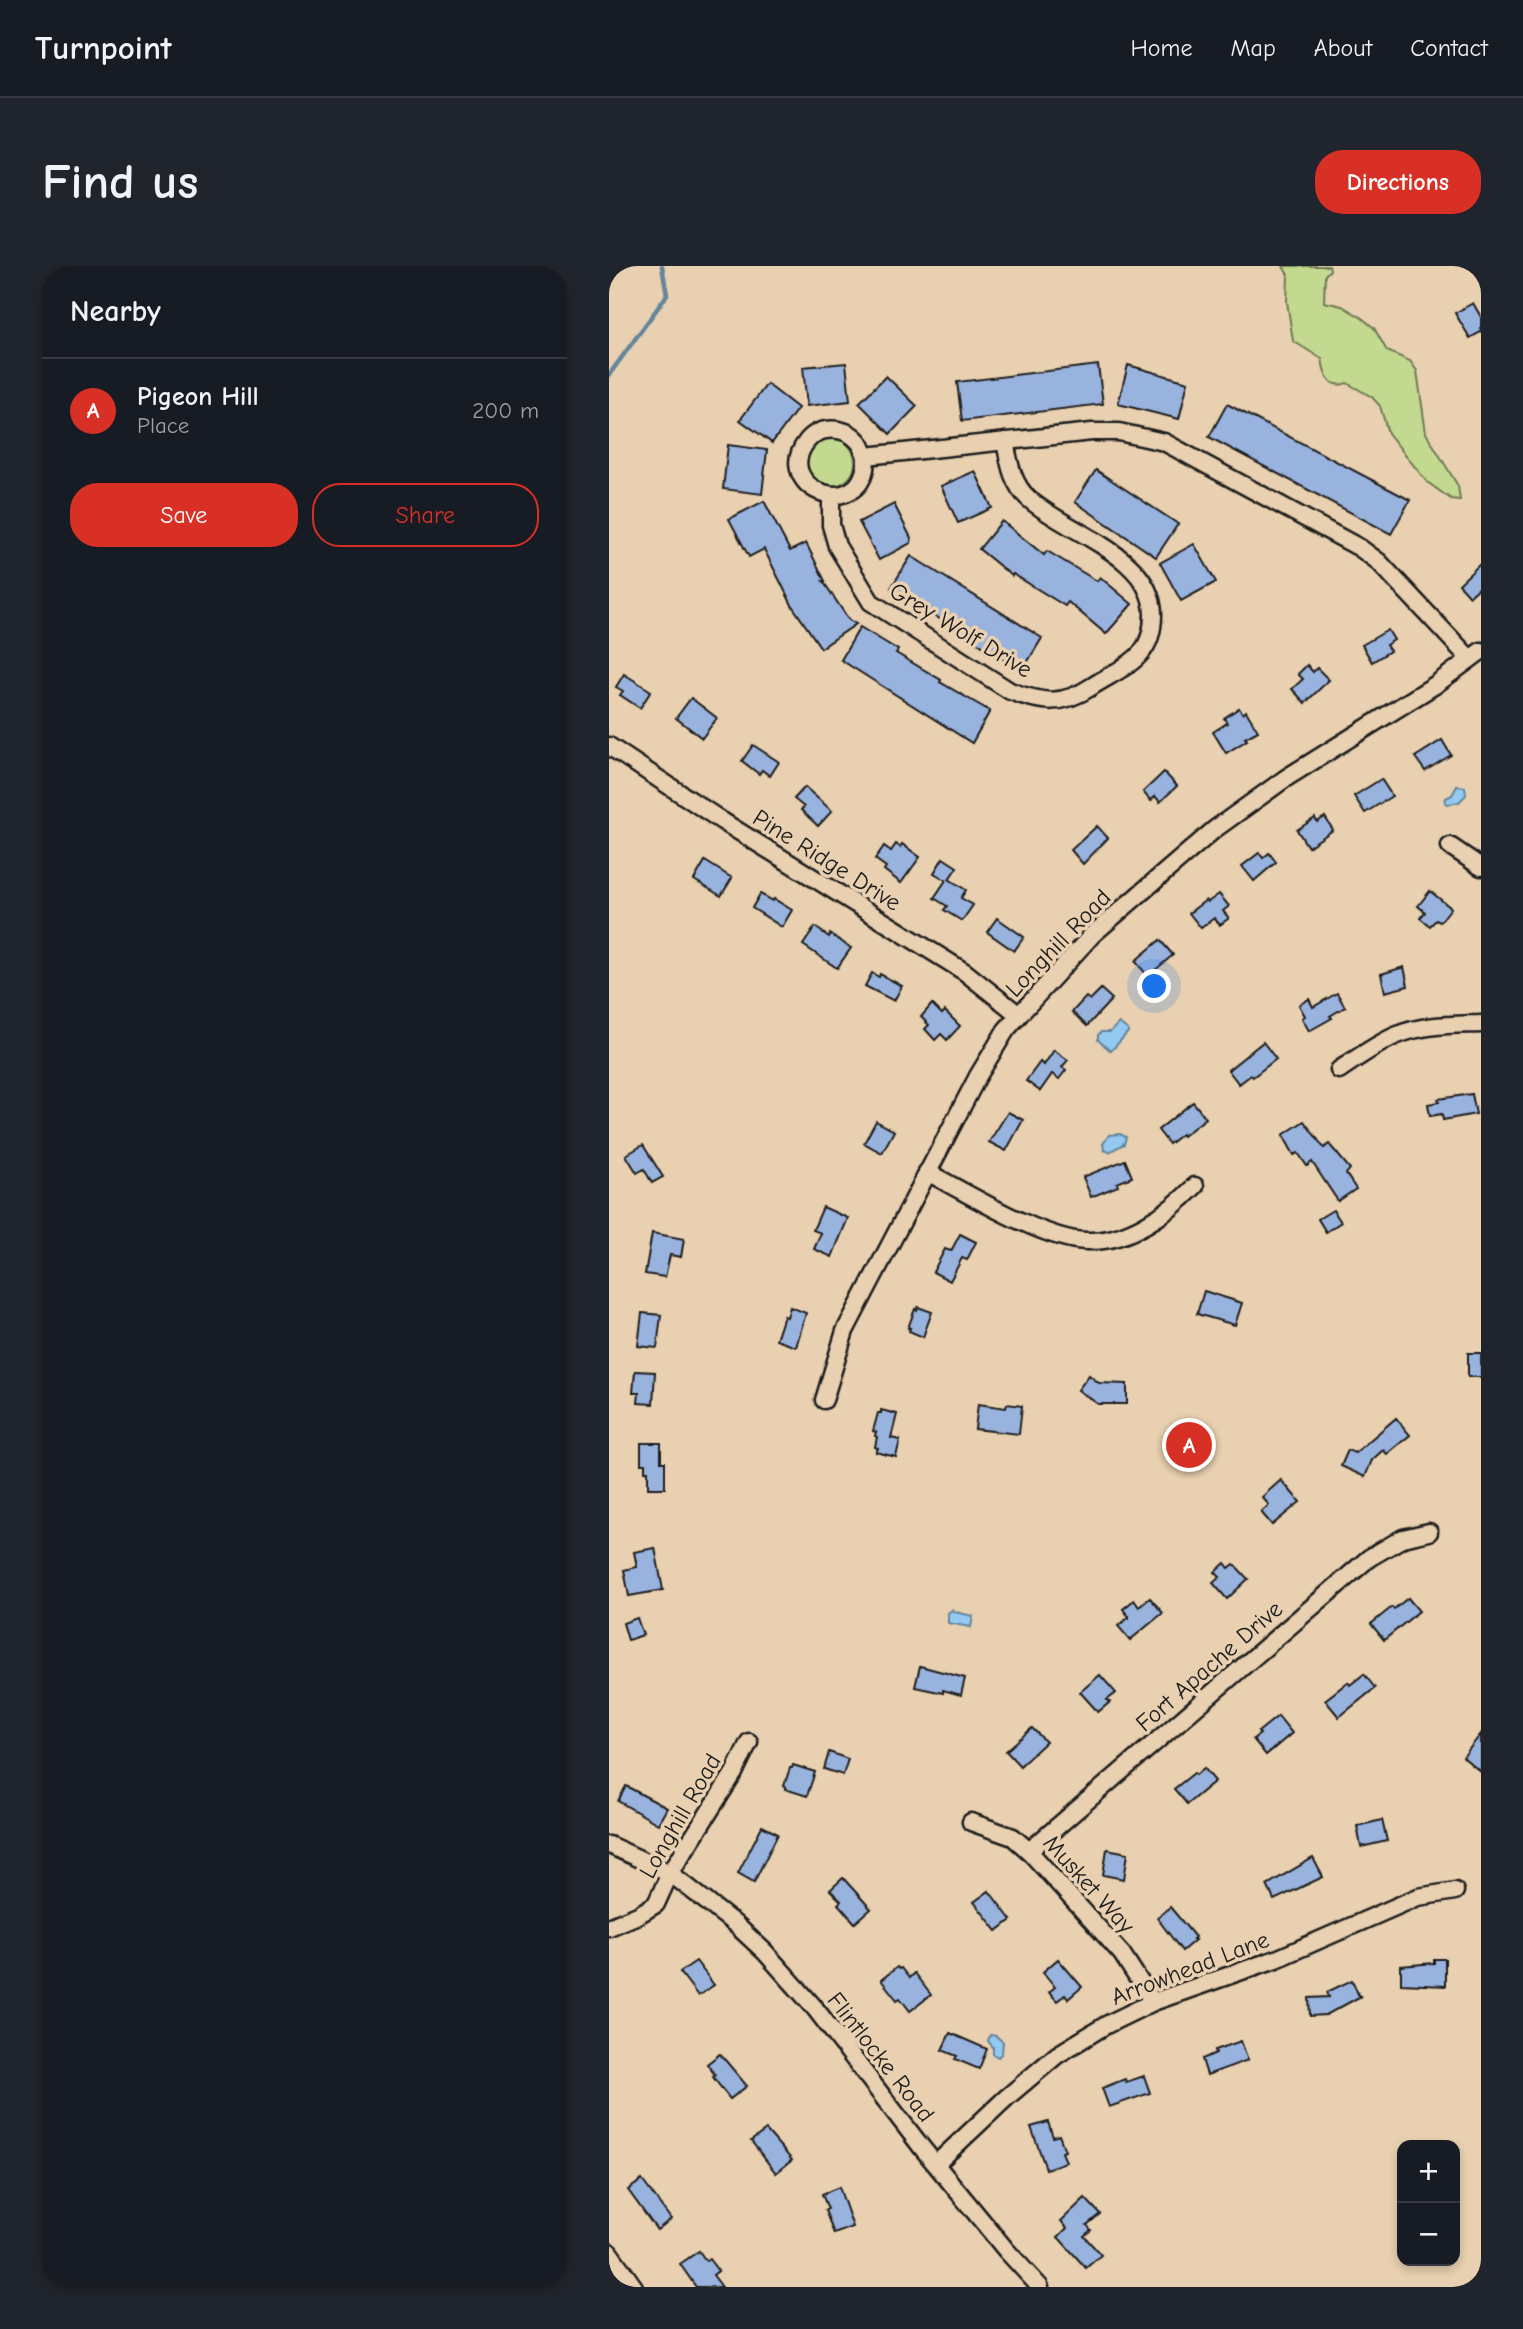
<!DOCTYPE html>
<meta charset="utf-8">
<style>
body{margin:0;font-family:"Comic Neue",sans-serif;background:#20242c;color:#f1f3f6}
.controls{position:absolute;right:21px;bottom:21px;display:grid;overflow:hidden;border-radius:14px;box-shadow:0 4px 10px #0003}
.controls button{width:63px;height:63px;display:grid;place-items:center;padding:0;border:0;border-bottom:2px solid #363941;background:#171b24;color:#f1f3f6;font:35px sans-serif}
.you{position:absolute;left:546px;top:721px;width:24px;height:24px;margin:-18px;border:5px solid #fff;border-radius:50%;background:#1a73e8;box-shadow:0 0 0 10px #1a73e833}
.badge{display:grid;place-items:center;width:46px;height:46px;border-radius:50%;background:#d93025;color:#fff;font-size:23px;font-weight:700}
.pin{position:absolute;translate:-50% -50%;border:4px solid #fff;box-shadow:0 2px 7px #0006}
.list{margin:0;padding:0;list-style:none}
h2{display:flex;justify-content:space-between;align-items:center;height:91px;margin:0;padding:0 28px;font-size:30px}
h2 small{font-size:23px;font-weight:400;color:#9ea1a6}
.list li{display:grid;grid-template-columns:46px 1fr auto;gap:21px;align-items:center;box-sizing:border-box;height:105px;padding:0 28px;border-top:2px solid #363941}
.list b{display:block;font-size:26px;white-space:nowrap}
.list p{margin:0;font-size:23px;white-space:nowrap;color:#9ea1a6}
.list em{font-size:23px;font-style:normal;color:#9ea1a6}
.actions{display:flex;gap:14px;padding:21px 28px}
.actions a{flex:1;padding:16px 0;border:2px solid #d93025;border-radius:28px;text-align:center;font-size:24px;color:#d93025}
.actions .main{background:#d93025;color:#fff}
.map{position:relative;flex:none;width:872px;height:2021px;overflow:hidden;border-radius:28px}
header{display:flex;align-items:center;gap:42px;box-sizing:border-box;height:98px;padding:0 35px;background:#171b24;border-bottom:2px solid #363941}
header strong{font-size:33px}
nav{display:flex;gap:38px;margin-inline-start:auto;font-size:24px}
.intro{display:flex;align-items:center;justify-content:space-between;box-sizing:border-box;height:168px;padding:0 42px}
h1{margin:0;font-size:49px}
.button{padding:18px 32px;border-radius:28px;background:#d93025;color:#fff;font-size:24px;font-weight:700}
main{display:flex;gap:42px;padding:0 42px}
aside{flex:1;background:#171b24;border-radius:28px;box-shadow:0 4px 10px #0003}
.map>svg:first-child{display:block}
.green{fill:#c2d98f;stroke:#6f7a56;stroke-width:2}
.water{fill:#94c9f2;stroke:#64849c;stroke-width:2}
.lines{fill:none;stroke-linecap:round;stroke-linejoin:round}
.stream{stroke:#64849c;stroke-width:4.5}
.building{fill:#99b3df;stroke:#1c1c1c;stroke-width:2}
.street-casing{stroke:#1c1c1c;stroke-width:21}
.street{stroke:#e8d0b0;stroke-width:16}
.labels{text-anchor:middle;stroke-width:7;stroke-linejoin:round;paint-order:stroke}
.street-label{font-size:24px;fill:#1c1c1c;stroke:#e8d0b0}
</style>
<header>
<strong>Turnpoint</strong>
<nav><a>Home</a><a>Map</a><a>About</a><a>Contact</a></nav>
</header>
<div class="intro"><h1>Find us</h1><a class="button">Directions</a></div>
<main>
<aside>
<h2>Nearby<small></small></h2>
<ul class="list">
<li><span class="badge">A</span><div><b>Pigeon Hill</b><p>Place</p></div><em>200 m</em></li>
</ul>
<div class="actions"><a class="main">Save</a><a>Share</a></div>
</aside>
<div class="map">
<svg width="872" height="2021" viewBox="0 0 872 2021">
<rect width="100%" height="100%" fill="#e8d0b0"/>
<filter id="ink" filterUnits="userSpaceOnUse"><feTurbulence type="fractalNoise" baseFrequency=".0143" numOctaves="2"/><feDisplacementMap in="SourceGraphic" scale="14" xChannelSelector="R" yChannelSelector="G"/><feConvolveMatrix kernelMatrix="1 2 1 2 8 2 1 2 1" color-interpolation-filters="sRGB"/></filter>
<g filter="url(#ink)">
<!-- green -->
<g class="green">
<path d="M674,0H720L721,4L716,9L715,36L733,40L753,52L765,62L778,85L801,95L808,105L817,167L849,220L851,234L842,233L818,216L779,167L771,140L763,131L738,117C720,124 715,107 713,93L684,75L678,36L679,9Z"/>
<circle cx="222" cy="196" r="24"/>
</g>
<!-- water -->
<g class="water">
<path d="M848,520L856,521L857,529L850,536L839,538L836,536L837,532L843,529Z"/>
<path d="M510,757L519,764V766L502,785L489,774V769L492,766H501Z"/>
<path d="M511,868L517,871L515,878L500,886L495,884L494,878L500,869Z"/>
<path d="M344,1343L346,1346L364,1350L362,1361L339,1357V1347Z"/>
<path d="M381,1769L387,1770L394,1776L393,1787L389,1791L384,1788V1781L379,1775Z"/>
</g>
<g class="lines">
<!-- stream -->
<path class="stream" d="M0,109L58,29L53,0"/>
</g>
<!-- building -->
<g class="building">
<path d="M864,37L872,51V66L861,72L846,47Z"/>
<path d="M237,97L241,135L198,140L194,101Z"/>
<path d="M489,99L494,138L353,155L348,116Z"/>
<path d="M519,99L579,116L570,153L509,138Z"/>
<path d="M277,110L308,140L281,168L250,137Z"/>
<path d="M158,118L189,142L163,177L131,154Z"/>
<path d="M618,138L801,234L782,268L600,171Z"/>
<path d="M119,179L158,184L153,228L114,223Z"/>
<path d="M487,204L569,258L547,291L466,236Z"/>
<path d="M366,205L383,242L349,257L332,220Z"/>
<path d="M155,235L181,285L197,277L216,315H214L240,354L247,358L212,382L184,341L155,283L140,291L120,253Z"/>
<path d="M285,238L302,272V277L270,294L250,256Z"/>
<path d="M393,255L435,289L438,285L488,315L491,311L523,338L497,368L459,336L456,340L404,308L403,310L370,283Z"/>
<path d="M585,278L607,316L572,335L551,297Z"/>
<path d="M302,290L433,372L413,405L282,322Z"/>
<path d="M872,297V320L861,330L850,318Z"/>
<path d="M251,361L289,384L287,387L332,414L331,416L381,445L363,477L232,394Z"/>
<path d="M779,364L785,374L777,379L781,385L763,396L753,379Z"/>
<path d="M698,399L704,406L708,402L720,414L696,437L683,423L694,413L689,408Z"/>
<path d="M15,408L42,425L31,442L11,429L14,425L7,421Z"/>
<path d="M82,432L108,452L93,472L67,452Z"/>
<path d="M630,442L634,448L637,445L649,465L636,472L638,474L617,487L604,466L618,457L615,452Z"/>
<path d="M833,474L842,489L816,505L806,491Z"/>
<path d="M144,479L170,496L161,510L153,504L150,508L133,495Z"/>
<path d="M555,506L568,520L551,536L546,530L542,535L534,526Z"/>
<path d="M772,513L783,530L756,547L745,530Z"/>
<path d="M196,521L223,545L209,560L192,544L195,541L185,533Z"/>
<path d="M716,551L724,564L699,581L688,564L706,552L708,556Z"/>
<path d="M488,560L499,572L474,598L462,584Z"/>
<path d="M287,578L291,581L293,578L311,591L292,617L275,604L277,601L266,593L275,580L282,585Z"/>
<path d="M650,587L654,592L660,587L667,596L645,615L633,600Z"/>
<path d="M334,592L348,601L340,613L357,624L352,632L364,639L353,655L335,644L338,640L325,632L337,614L325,607Z"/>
<path d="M96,595L123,612L112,630L85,614Z"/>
<path d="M821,625L842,642L831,656L827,654L821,660L811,652L816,646L809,640Z"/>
<path d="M151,628L164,635L165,633L183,644L173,661L143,642Z"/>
<path d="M610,628L620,640L614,645L620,652L611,659L605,652L592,662L580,647L597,634L599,636Z"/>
<path d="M388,652L415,671L405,685L378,666Z"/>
<path d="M206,661L220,671L221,668L242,682L228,702L194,679Z"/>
<path d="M551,674L564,689L539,710L526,695Z"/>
<path d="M795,701L799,720L776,726L772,708Z"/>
<path d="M263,707L270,711L271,708L293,720L285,735L256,720Z"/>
<path d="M492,723L503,733L478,760L463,746L477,731L481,734Z"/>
<path d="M728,727L736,741L721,750L723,752L700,765L693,752L696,750L690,739L700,733L704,741Z"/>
<path d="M323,738L333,748L336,745L351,760L338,774L332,768L326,774L316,763L320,759L312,751Z"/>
<path d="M654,776L667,793L644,811L642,809L630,818L619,804Z"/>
<path d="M445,784L459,794L453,801L457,804L450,813L443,808L431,825L417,815L431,796L435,799Z"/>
<path d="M863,828L867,848L834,854L833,848L821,850L819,838L830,836L829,833Z"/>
<path d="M584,836L597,852L574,870L573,868L560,878L549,864Z"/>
<path d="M399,846L414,854L397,885L380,876Z"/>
<path d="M267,855L285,865L273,887L255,877Z"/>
<path d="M695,855L715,882L720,878L741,903L737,908L747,923L729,935L703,896L698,900L689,887L685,889L674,869Z"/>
<path d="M34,879L54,911L43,917L35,903L28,907L17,889Z"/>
<path d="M516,894L523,911L508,917L509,920L482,931L474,911Z"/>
<path d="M214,941L239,952L223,991L205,983L212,967L204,964Z"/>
<path d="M724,944L732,956L717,966L709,953Z"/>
<path d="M43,967L75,973L72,991L61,989L56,1011L36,1008Z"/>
<path d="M351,968L367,976L358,994L353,992L341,1015L324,1006L336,983L342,985Z"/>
<path d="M595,1025L633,1037L626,1059L588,1048Z"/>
<path d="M181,1041L197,1047L187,1081L167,1074L175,1050L178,1051Z"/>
<path d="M309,1041L323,1046L314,1071L300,1065L301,1062H299L306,1043L308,1044Z"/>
<path d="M33,1047L52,1049L48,1082L29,1080Z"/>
<rect x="859" y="1087" width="13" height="24"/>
<path d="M26,1105L46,1106L44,1138L29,1137L30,1127H24Z"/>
<path d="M480,1109L490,1117L518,1118V1138H489L469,1124Z"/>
<path d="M369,1138L397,1142L398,1138L413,1140L410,1168L366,1163Z"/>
<path d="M272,1144L288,1148L282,1172L291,1174L287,1191L267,1186L269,1182L266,1181L268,1171L266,1170L267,1166L264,1165L269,1147H272Z"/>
<path d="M787,1152L801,1169L778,1188L774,1184L763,1194L756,1211L732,1200L739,1184L746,1187Z"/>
<path d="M32,1177H52V1196H56V1222H39V1205H36V1198H32Z"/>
<path d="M672,1214L691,1236L663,1259L652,1246L660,1239L653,1231Z"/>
<path d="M46,1282L54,1324L20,1330L15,1304L28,1301L25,1286Z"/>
<path d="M616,1297L620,1302L625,1298L639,1313L618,1333L604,1317L611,1311L606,1306Z"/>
<path d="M541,1332L554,1347L521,1374L509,1360L520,1351L514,1343L525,1334L530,1341Z"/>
<path d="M799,1332L810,1345L775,1374L762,1358L783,1341L785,1343Z"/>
<path d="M28,1352L34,1369L19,1374L14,1357Z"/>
<path d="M311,1400L356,1412L352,1429L334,1424V1427L306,1421Z"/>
<path d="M755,1408L766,1422L730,1451L716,1434L739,1416L741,1419Z"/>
<path d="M491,1409L507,1427L498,1434L501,1436L489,1446L471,1426Z"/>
<path d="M669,1450L683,1467L657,1489L644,1473L651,1468L649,1466Z"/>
<path d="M423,1462L437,1476L411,1500L397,1485Z"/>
<path d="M872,1468V1506L854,1491Z"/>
<path d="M220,1486L239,1493L234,1509L215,1503Z"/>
<path d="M184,1499L206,1506L198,1530L176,1523L177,1521L175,1520L181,1502H183Z"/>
<path d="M595,1502L606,1515L578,1538L565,1523L585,1507L587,1509Z"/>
<path d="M17,1520L58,1542L49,1558L9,1535Z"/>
<path d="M773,1554L778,1575L752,1581L748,1560Z"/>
<path d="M153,1560L169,1568L145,1616L129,1607Z"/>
<path d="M498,1583L519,1587L515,1613L494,1609Z"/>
<path d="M704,1592L714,1611L665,1634L658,1619Z"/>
<path d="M234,1612L262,1643L246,1657L229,1638L232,1635L221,1624Z"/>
<path d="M380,1625L402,1654L388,1665L365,1636Z"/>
<path d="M561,1641L586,1671L584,1673L586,1674L573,1685L548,1652Z"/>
<path d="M449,1693L473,1721L459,1733L456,1729L448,1735L440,1726L446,1721L434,1706Z"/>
<path d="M825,1693H836V1720L792,1718V1700L825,1697Z"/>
<path d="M87,1695L105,1719L89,1730L71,1706Z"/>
<path d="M288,1701L290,1703L292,1702L300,1712L305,1707L322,1729L301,1745L291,1732L288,1734L272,1714Z"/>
<path d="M743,1714L750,1730H752L717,1749L701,1750L700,1732L720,1731L718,1726Z"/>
<path d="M341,1767L378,1783L370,1803L346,1793L348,1790L333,1784Z"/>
<path d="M632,1775L639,1794L598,1809L593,1793L607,1787L606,1784Z"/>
<path d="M111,1788L138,1820L121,1833L104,1811L106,1809L98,1798Z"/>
<path d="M535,1810L541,1827L500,1841L493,1822L516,1813L517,1816Z"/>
<path d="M439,1856L444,1871L450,1869L456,1885L453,1886L457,1896L437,1903L422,1861Z"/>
<path d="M157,1864L183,1894L167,1907L142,1875Z"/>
<path d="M33,1914L62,1953L48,1964L19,1924Z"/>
<path d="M230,1921L244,1961L225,1968L216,1944L219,1943L213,1928Z"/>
<path d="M476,1932L491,1948L478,1959L482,1964L475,1970L492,1989L477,2002L449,1971L458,1962L452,1955Z"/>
<path d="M90,1985L97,1995L100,1993L109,2005L104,2009L113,2021H87L71,1998Z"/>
</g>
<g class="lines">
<!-- street casing -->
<g class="street-casing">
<g id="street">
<path d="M257,190C258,260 160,223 198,175C211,159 237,160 250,176C253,179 255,186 257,190L483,166H510L555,176L751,282L770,296L861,393"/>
<path d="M222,230V259L228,280L262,336L401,425C434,437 453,440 482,421C497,411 520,401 531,388C541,377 544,363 544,348C543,289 458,267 420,233C403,218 400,196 396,175"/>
<path d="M0,480L113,555L356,706L410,749"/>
<path d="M841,580L872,601"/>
<path d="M730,804C748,792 766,779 786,770C813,758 843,759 872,758"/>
<path d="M318,906C358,927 434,974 477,975C517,977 559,948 586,920"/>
<path d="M215,1134L236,1065L369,810L397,764L410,749L483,669L606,563L677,512L826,419L872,385"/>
<path d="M362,1556L404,1571L420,1585L513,1688L544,1736"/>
<path d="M0,1579L61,1607L126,1658L156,1686L205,1741L314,1883L397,1984L431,2021"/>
<path d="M420,1585L760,1292L794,1272L820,1266"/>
<path d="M0,1661L29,1649L47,1638L61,1607L125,1507L140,1476"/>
<path d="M327,1898L397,1832L448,1789L497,1759L544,1736L667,1693L809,1631L846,1625"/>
<path d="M0,1986L25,2021"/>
</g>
</g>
<!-- street -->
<use href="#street" class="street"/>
</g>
</g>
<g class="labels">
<!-- street labels -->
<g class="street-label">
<text transform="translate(352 364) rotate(31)" y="8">Grey Wolf Drive</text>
<text transform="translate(218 594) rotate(32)" y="8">Pine Ridge Drive</text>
<text transform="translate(449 677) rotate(-46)" y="8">Longhill Road</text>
<text transform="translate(600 1400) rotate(-41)" y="8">Fort Apache Drive</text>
<text transform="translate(71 1550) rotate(-60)" y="8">Longhill Road</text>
<text transform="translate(480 1618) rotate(48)" y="8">Musket Way</text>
<text transform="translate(581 1702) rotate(-21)" y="8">Arrowhead Lane</text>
<text transform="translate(272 1791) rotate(52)" y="8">Flintlocke Road</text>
</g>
</g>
</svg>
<div class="controls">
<button>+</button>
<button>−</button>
</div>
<div class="you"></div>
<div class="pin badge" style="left:580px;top:1179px">A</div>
</div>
</main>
